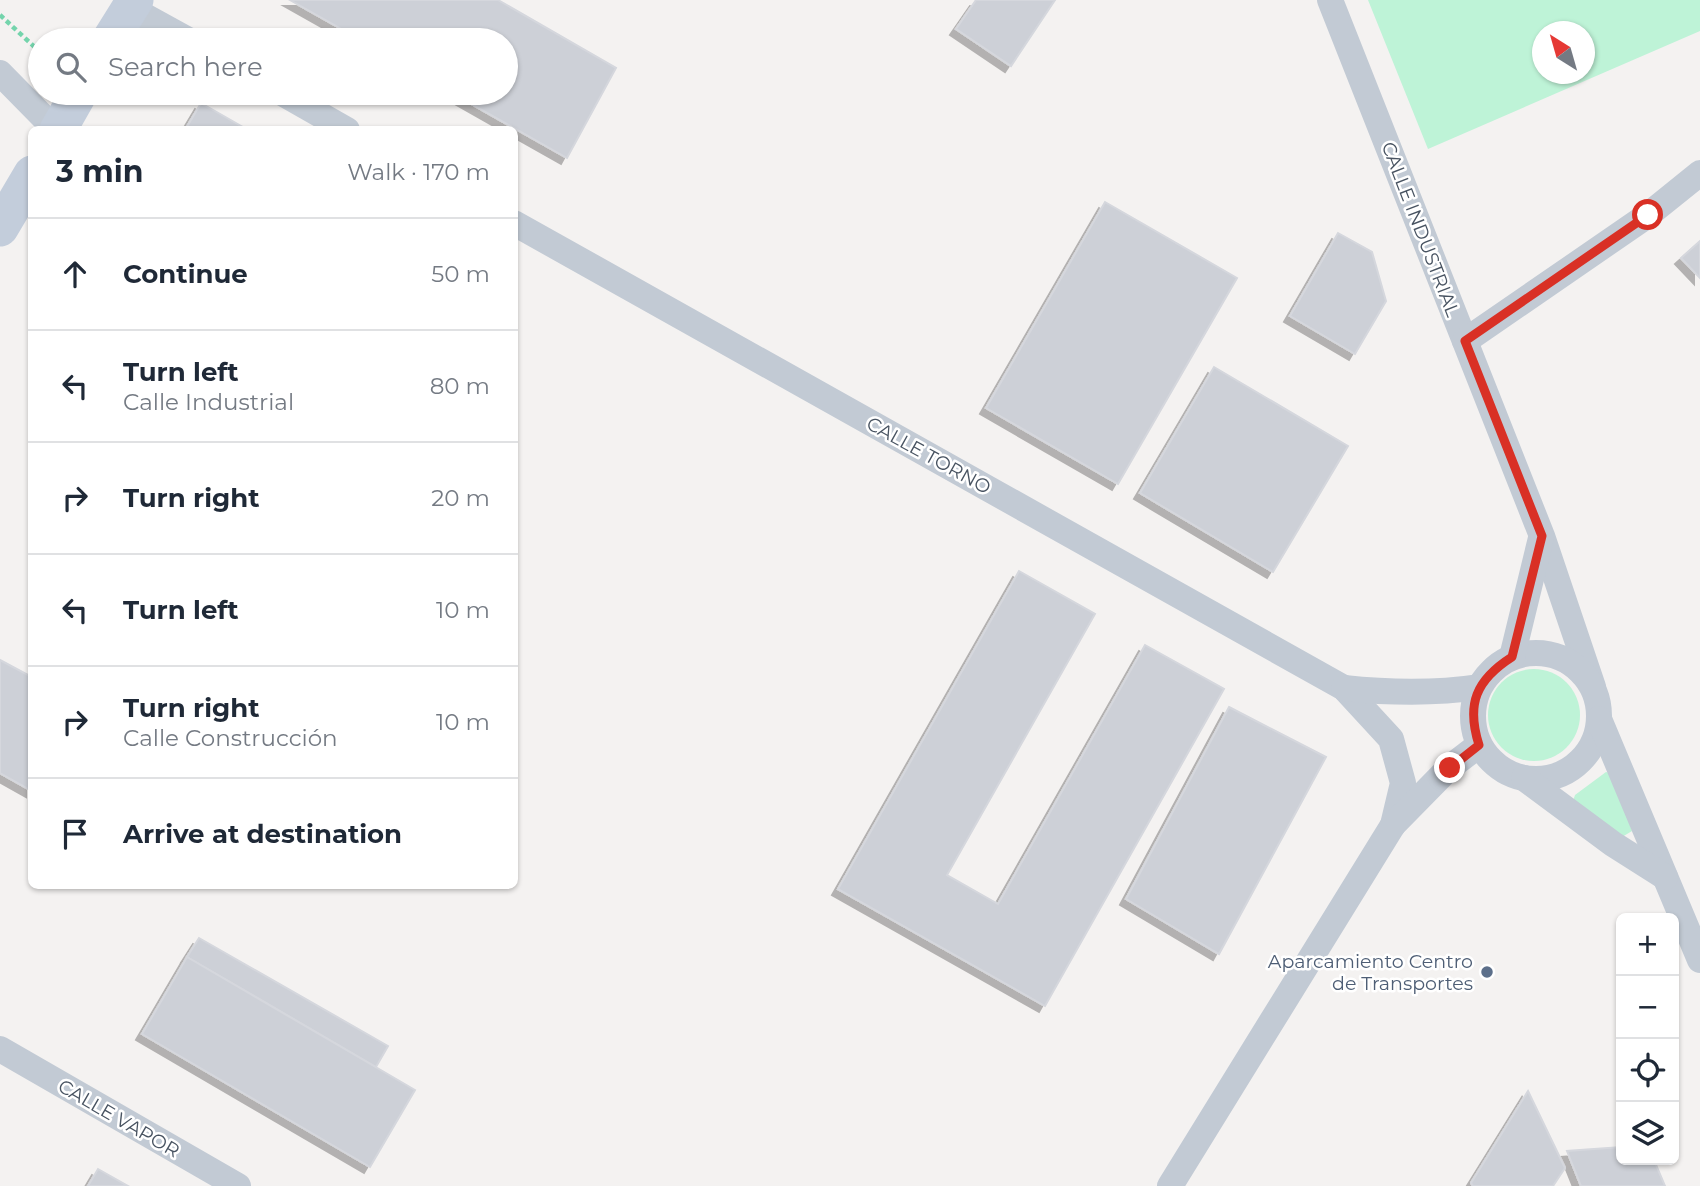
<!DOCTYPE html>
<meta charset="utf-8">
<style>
body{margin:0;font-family:Montserrat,sans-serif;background:#f6f6f7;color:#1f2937}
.controls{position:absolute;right:21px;bottom:21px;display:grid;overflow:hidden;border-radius:10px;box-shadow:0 2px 5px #0004}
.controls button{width:63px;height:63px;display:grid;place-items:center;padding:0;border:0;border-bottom:2px solid #e0e1e3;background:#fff;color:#1f2937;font:35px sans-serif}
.compass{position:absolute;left:1532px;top:21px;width:63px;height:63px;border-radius:50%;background:#fff;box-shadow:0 2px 5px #0004;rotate:323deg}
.stop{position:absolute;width:21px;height:21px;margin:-16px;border:5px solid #d93025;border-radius:50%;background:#fff}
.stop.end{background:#d93025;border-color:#fff;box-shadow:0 2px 7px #0008}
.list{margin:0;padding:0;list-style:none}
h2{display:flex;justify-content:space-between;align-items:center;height:91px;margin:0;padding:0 28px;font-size:30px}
h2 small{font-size:23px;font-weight:400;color:#747a83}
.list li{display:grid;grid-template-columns:46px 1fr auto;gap:21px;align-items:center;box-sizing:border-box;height:112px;padding:0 28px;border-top:2px solid #e0e1e3}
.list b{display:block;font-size:26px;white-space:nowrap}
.list p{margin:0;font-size:23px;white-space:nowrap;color:#747a83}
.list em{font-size:23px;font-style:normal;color:#747a83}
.icon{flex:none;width:38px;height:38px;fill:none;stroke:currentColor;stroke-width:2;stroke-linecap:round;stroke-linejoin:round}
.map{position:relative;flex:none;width:1700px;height:1186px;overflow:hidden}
.search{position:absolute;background:#fff;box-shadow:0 2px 5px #0004;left:28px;top:28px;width:490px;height:77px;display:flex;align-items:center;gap:18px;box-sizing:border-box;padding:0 24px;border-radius:38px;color:#747a83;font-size:26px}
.panel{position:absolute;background:#fff;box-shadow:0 2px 5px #0004;left:28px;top:126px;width:490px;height:763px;border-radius:10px}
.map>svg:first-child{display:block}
.green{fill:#bef3d7;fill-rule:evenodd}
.building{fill:#cdd0d7;stroke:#d5d7dd;stroke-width:2;filter:url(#shadow)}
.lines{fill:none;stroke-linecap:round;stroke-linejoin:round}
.path{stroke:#74d4ac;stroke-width:4.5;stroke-dasharray:5 3.5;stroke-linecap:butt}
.street{stroke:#c2cad4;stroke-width:26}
.secondary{stroke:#c3cddb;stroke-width:37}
.route{stroke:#d93025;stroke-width:9}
.service-dot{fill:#5c6f8a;stroke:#fff;stroke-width:2.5}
.labels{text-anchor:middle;stroke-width:5;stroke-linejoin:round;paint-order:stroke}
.street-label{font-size:19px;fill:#485361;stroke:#fff}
.service-label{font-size:19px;fill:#4e5e75;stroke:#fff;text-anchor:end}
</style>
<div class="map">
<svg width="1700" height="1186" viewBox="0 0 1700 1186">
<defs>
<filter id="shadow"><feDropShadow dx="-6" dy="6" stdDeviation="0" flood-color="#0004"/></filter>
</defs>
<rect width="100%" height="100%" fill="#f4f2f1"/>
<!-- green -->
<g class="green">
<path d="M1368,0H1700V31L1428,149ZM1542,32H1584V74H1542Z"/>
<circle cx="1534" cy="715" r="46"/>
<path d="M1606,772L1613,774L1632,831L1622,837L1572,804L1575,795Z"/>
</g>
<!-- building -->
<g class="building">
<path d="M290,0H498L616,68L567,158L452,93H506V40H361Z"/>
<path d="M976,0H1055L1011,66L956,29Z"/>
<path d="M201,103L248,130H185Z"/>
<path d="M1105,202L1237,278L1118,484L986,408Z"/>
<path d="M1338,233L1372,252L1386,301L1355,354L1290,316Z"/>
<path d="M1700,241V278L1681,258Z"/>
<path d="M1214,367L1348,446L1273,572L1140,493Z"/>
<path d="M1019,571L1095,614L947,875L998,904L1145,645L1224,689L1045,1006L838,889Z"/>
<path d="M0,660L32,677V791L0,773Z"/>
<path d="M1229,707L1326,757L1219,954L1126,899Z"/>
<path d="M199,938L388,1046L376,1067L187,957Z"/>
<path d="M187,957L415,1090L370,1167L142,1034Z"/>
<path d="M1528,1091L1565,1168L1553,1186H1473L1471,1183Z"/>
<path d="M1621,1147V1160H1654L1665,1186H1581L1567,1151Z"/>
<path d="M98,1169L128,1186H88Z"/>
</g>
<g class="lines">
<!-- path -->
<path class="path" d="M0,15L40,52"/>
<!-- street -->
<g class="street">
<path d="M1330,0L1542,536L1593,687"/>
<path d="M130,8L188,40"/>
<path d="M0,73L56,130"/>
<path d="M282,93L347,130"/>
<path d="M514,223L1344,688L1391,739L1403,783L1393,825"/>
<path d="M1465,341L1648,215L1700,173"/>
<circle cx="1536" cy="716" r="63"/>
<path d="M1512,657L1541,538"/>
<path d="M1344,688C1391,693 1433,694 1479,687"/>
<path d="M1599,719L1700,960"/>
<path d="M1524,778L1613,844L1665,877"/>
<path d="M0,1049L238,1186"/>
<path d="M1170,1186L1393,825L1449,768L1479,745"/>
</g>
<!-- secondary -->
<g class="secondary">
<path d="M110,40L135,0"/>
<path d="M58,130L79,93"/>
<path d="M0,228L32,174"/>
</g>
</g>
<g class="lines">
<!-- route -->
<path class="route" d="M1450,768L1479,745C1466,704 1476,680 1512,657L1542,536L1465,341L1648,215"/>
</g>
<!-- markers -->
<circle class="service-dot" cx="1487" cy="972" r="7"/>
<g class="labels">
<!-- street labels -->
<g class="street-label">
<text transform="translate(1421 229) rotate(69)" y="7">CALLE INDUSTRIAL</text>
<text transform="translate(929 455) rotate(29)" y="7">CALLE TORNO</text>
<text transform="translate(119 1118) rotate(30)" y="7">CALLE VAPOR</text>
</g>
<!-- service labels -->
<g class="service-label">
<text x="1473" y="968">Aparcamiento Centro<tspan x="1473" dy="22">de Transportes</tspan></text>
</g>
</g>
</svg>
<div class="controls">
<button>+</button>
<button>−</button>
<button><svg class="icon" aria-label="locate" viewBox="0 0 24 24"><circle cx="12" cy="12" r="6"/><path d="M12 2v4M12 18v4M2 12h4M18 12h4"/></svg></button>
<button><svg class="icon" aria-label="layers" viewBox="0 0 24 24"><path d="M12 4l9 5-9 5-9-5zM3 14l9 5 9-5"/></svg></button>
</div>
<svg class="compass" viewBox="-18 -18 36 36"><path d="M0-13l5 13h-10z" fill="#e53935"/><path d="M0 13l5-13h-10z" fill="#747a83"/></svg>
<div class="stop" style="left:1648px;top:215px"></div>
<div class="stop end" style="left:1450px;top:768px"></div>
<div class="search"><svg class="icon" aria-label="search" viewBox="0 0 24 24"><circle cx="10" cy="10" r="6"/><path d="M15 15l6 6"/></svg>Search here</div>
<section class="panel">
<h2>3 min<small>Walk · 170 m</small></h2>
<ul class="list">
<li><svg class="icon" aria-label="ahead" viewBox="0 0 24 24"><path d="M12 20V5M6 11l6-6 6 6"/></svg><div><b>Continue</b></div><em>50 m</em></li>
<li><svg class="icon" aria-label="left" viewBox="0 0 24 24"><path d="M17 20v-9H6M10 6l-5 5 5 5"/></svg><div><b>Turn left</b><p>Calle Industrial</p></div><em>80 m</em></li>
<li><svg class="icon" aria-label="right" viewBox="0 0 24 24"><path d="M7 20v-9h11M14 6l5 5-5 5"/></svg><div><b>Turn right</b></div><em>20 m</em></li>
<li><svg class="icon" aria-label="left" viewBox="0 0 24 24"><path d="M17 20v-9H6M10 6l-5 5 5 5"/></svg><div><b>Turn left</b></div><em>10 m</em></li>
<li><svg class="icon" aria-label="right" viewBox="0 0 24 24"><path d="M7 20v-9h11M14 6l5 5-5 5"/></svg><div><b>Turn right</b><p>Calle Construcción</p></div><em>10 m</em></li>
<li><svg class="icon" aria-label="arrive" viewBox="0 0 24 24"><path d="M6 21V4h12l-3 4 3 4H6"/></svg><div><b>Arrive at destination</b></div></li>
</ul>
</section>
</div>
